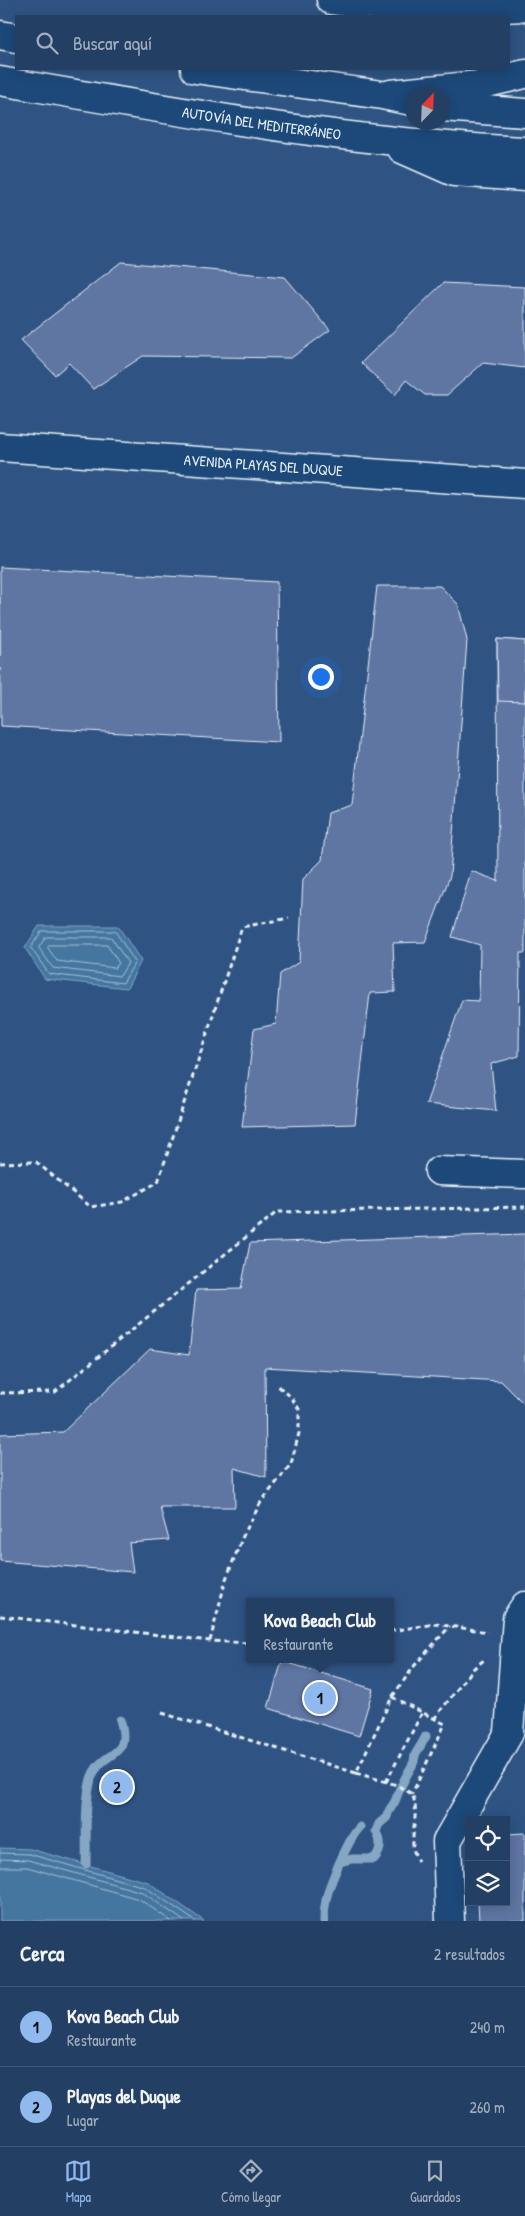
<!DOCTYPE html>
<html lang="es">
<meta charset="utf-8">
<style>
body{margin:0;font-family:"Patrick Hand",sans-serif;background:#2b4669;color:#f1f3f6}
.controls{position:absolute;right:15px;bottom:15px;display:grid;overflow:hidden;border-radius:0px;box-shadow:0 2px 12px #0003}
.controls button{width:45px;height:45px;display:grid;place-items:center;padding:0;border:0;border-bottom:1px solid #405878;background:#233f63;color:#f1f3f6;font:25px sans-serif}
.compass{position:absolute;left:405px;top:85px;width:45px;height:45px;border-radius:50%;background:#233f63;box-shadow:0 2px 12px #0003;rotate:23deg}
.you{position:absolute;left:320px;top:676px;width:18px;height:18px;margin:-12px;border:4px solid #fff;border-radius:50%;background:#1a73e8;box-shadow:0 0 0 8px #1a73e833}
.badge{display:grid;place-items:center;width:32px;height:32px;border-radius:50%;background:#90b9f0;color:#111;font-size:16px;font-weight:700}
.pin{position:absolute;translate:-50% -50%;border:2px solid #fff;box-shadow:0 1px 5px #0006}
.popup{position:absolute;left:246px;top:1598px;width:148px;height:65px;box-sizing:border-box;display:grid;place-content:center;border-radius:0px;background:#233f63;filter:drop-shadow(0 1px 4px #0005);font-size:16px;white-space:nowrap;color:#a3afbe}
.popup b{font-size:19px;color:#f1f3f6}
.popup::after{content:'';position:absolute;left:50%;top:100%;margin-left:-10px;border:10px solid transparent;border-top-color:#233f63}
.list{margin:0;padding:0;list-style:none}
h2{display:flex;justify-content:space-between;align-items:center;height:65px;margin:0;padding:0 20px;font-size:21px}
h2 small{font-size:16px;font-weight:400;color:#a3afbe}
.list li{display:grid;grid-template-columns:32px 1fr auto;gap:15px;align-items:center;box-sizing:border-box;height:80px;padding:0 20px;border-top:1px solid #405878}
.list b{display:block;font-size:19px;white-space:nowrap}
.list p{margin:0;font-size:16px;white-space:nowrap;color:#a3afbe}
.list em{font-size:16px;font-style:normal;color:#a3afbe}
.icon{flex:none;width:28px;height:28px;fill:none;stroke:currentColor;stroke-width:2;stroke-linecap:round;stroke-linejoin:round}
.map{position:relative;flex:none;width:525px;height:1921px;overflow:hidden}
.search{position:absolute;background:#233f63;box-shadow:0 2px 12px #0003;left:15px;right:15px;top:15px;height:55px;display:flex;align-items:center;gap:12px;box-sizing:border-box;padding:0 18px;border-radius:0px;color:#a3afbe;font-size:19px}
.sheet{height:225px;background:#233f63}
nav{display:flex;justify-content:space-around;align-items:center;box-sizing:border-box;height:70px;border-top:1px solid #405878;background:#233f63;font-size:14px;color:#a3afbe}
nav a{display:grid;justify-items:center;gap:2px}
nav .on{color:#90b9f0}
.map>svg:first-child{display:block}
.water{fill:#4476a0;stroke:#86a7c3}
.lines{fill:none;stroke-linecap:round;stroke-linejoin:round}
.shore{stroke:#a6c0d5;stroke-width:1}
.stream{stroke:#86a7c3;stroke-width:9}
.building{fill:#5f76a3;stroke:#e8f1f8}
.minor-casing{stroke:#e8f1f8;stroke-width:31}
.highway-casing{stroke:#e8f1f8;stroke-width:31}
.path{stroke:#e8f1f8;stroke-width:3;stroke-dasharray:5 4;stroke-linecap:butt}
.minor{stroke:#1f4a7a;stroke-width:28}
.highway{stroke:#1f4a7a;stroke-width:28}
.labels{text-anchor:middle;stroke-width:5;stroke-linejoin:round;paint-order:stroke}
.street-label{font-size:15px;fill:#e8f1f8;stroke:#1f4a7a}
</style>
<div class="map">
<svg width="525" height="1921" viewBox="0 0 525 1921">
<rect width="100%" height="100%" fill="#2f5484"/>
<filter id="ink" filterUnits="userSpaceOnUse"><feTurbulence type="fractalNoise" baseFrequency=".02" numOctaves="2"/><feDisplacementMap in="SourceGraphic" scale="10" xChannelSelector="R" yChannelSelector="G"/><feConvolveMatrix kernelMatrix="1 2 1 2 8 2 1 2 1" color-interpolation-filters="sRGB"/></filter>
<g filter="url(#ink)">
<!-- water -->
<g class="water">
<path d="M39,926H118L141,961L127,988L45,979L25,948Z"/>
<path d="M0,1848L30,1849L148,1882L204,1921H0Z"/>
</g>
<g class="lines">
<!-- shore -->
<g class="shore">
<path d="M42,931H115L135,962L123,983L49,974L31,948Z"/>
<path d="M46,937H111L128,963L120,976L53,968L39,948Z"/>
<path d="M50,945H107L119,963L115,968L57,961L48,948Z"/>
<path d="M0,1853L29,1854L145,1887L195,1921"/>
<path d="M0,1859L28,1860L142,1892L184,1921"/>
<path d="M0,1867H27L139,1899L171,1921"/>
</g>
<!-- stream -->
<g class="stream">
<path d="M340,1862L352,1859H374C382,1850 382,1841 376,1831L379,1824L387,1817C388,1809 393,1807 396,1799C400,1786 406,1776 413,1764C415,1761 414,1756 416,1753C420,1747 423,1742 426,1736"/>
<path d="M86,1864C87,1837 84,1806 91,1779C101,1748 133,1761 120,1720"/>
<path d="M324,1921C324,1895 332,1880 342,1857C348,1846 351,1836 360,1827"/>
</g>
</g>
<!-- building -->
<g class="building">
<path d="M121,262L285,277L330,330L291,358L143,356L93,389L69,363L55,375L21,340Z"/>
<path d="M443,283L525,287V368L483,363L447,395H425L406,380L395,395L361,363Z"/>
<path d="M0,567L277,582L279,742L1,726Z"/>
<path d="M377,586H440L458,604L467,640L450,876L425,942L393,943L395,992L370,993L355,1124L242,1127L254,1029L276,1024L280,974L299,962L303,879L322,860L328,813L352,805Z"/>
<path d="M497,639L525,641V953H520L519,1056L491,1064L496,1111L426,1104L462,1000L479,1001L480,945L452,937L471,871L498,881Z"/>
<path d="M497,639L525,641V702L498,701Z"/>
<path d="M525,1234V1405L501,1381L265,1367L266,1477L234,1468L235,1507H160L169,1540L129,1543L133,1572L0,1561V1434L63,1432L150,1349L189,1355L196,1290L241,1289L250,1243Z"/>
<path d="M282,1661L373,1689L359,1736L268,1708Z"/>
<path d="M525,1833V1921H479L478,1902H506V1834Z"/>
</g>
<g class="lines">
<!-- minor casing -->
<g class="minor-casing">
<g id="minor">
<path d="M331,0L424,11L525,7"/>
<path id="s1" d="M0,447L525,484"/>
<path d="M439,1171L525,1174"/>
<path d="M450,1921L447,1841L509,1733L517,1618L525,1606"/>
</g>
</g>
<!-- highway casing -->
<g class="highway-casing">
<g id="highway">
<path d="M0,35L16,38"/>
<path d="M195,69L382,95L412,101"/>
<path id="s2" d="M0,81C174,111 349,143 525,151"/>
<path d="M391,94L479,85L525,74"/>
<path d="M442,107L525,113"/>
<path d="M402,149L454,172L525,177"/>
</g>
</g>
<!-- path -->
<g class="path">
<path d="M0,1163L36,1162L91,1207L122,1202L158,1182L242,927L289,918"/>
<path d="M0,1393L55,1392L277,1212L525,1207"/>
<path d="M0,1616L210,1641L250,1643"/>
<path d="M390,1631L436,1624L488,1632"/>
<path d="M210,1641L226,1579L243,1536L261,1502L291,1464L299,1433V1409L291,1397L277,1385"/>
<path d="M392,1697L445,1724L412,1794"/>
<path d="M162,1713L356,1773L392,1697L415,1665L450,1626"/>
<path d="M434,1719L474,1668L484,1660"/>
<path d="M356,1773L397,1785L412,1794C422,1815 405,1840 418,1861"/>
<path d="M386,1782L422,1713"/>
</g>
<!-- minor -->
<use href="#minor" class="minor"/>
<!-- highway -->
<use href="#highway" class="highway"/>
</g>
</g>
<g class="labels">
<!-- street labels -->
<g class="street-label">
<text dy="5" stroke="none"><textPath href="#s2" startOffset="265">AUTOVÍA DEL MEDITERRÁNEO</textPath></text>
<text dy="5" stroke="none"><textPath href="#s1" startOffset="264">AVENIDA PLAYAS DEL DUQUE</textPath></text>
</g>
</g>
</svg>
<div class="controls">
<button><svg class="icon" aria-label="locate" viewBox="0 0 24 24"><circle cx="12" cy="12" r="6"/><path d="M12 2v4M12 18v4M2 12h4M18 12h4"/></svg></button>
<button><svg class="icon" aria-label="layers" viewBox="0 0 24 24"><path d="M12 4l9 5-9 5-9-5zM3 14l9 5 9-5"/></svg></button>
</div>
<svg class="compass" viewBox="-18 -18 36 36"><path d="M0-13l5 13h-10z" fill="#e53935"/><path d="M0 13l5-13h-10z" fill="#a3afbe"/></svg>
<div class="you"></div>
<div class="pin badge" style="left:320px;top:1698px">1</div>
<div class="popup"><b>Kova Beach Club</b>Restaurante</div>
<div class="pin badge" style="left:117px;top:1787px">2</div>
<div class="search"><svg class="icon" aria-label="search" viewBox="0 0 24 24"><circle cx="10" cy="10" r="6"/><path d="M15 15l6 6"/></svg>Buscar aquí</div>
</div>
<section class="sheet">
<h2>Cerca<small>2 resultados</small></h2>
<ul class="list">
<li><span class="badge">1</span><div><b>Kova Beach Club</b><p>Restaurante</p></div><em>240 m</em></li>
<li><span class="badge">2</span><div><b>Playas del Duque</b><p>Lugar</p></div><em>260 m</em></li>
</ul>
</section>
<nav>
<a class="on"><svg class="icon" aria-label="map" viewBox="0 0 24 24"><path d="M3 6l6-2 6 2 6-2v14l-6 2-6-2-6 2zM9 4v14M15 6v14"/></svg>Mapa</a>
<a><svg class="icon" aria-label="directions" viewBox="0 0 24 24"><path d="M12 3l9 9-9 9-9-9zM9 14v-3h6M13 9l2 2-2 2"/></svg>Cómo llegar</a>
<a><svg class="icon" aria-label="saved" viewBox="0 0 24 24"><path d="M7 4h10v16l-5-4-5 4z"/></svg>Guardados</a>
</nav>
